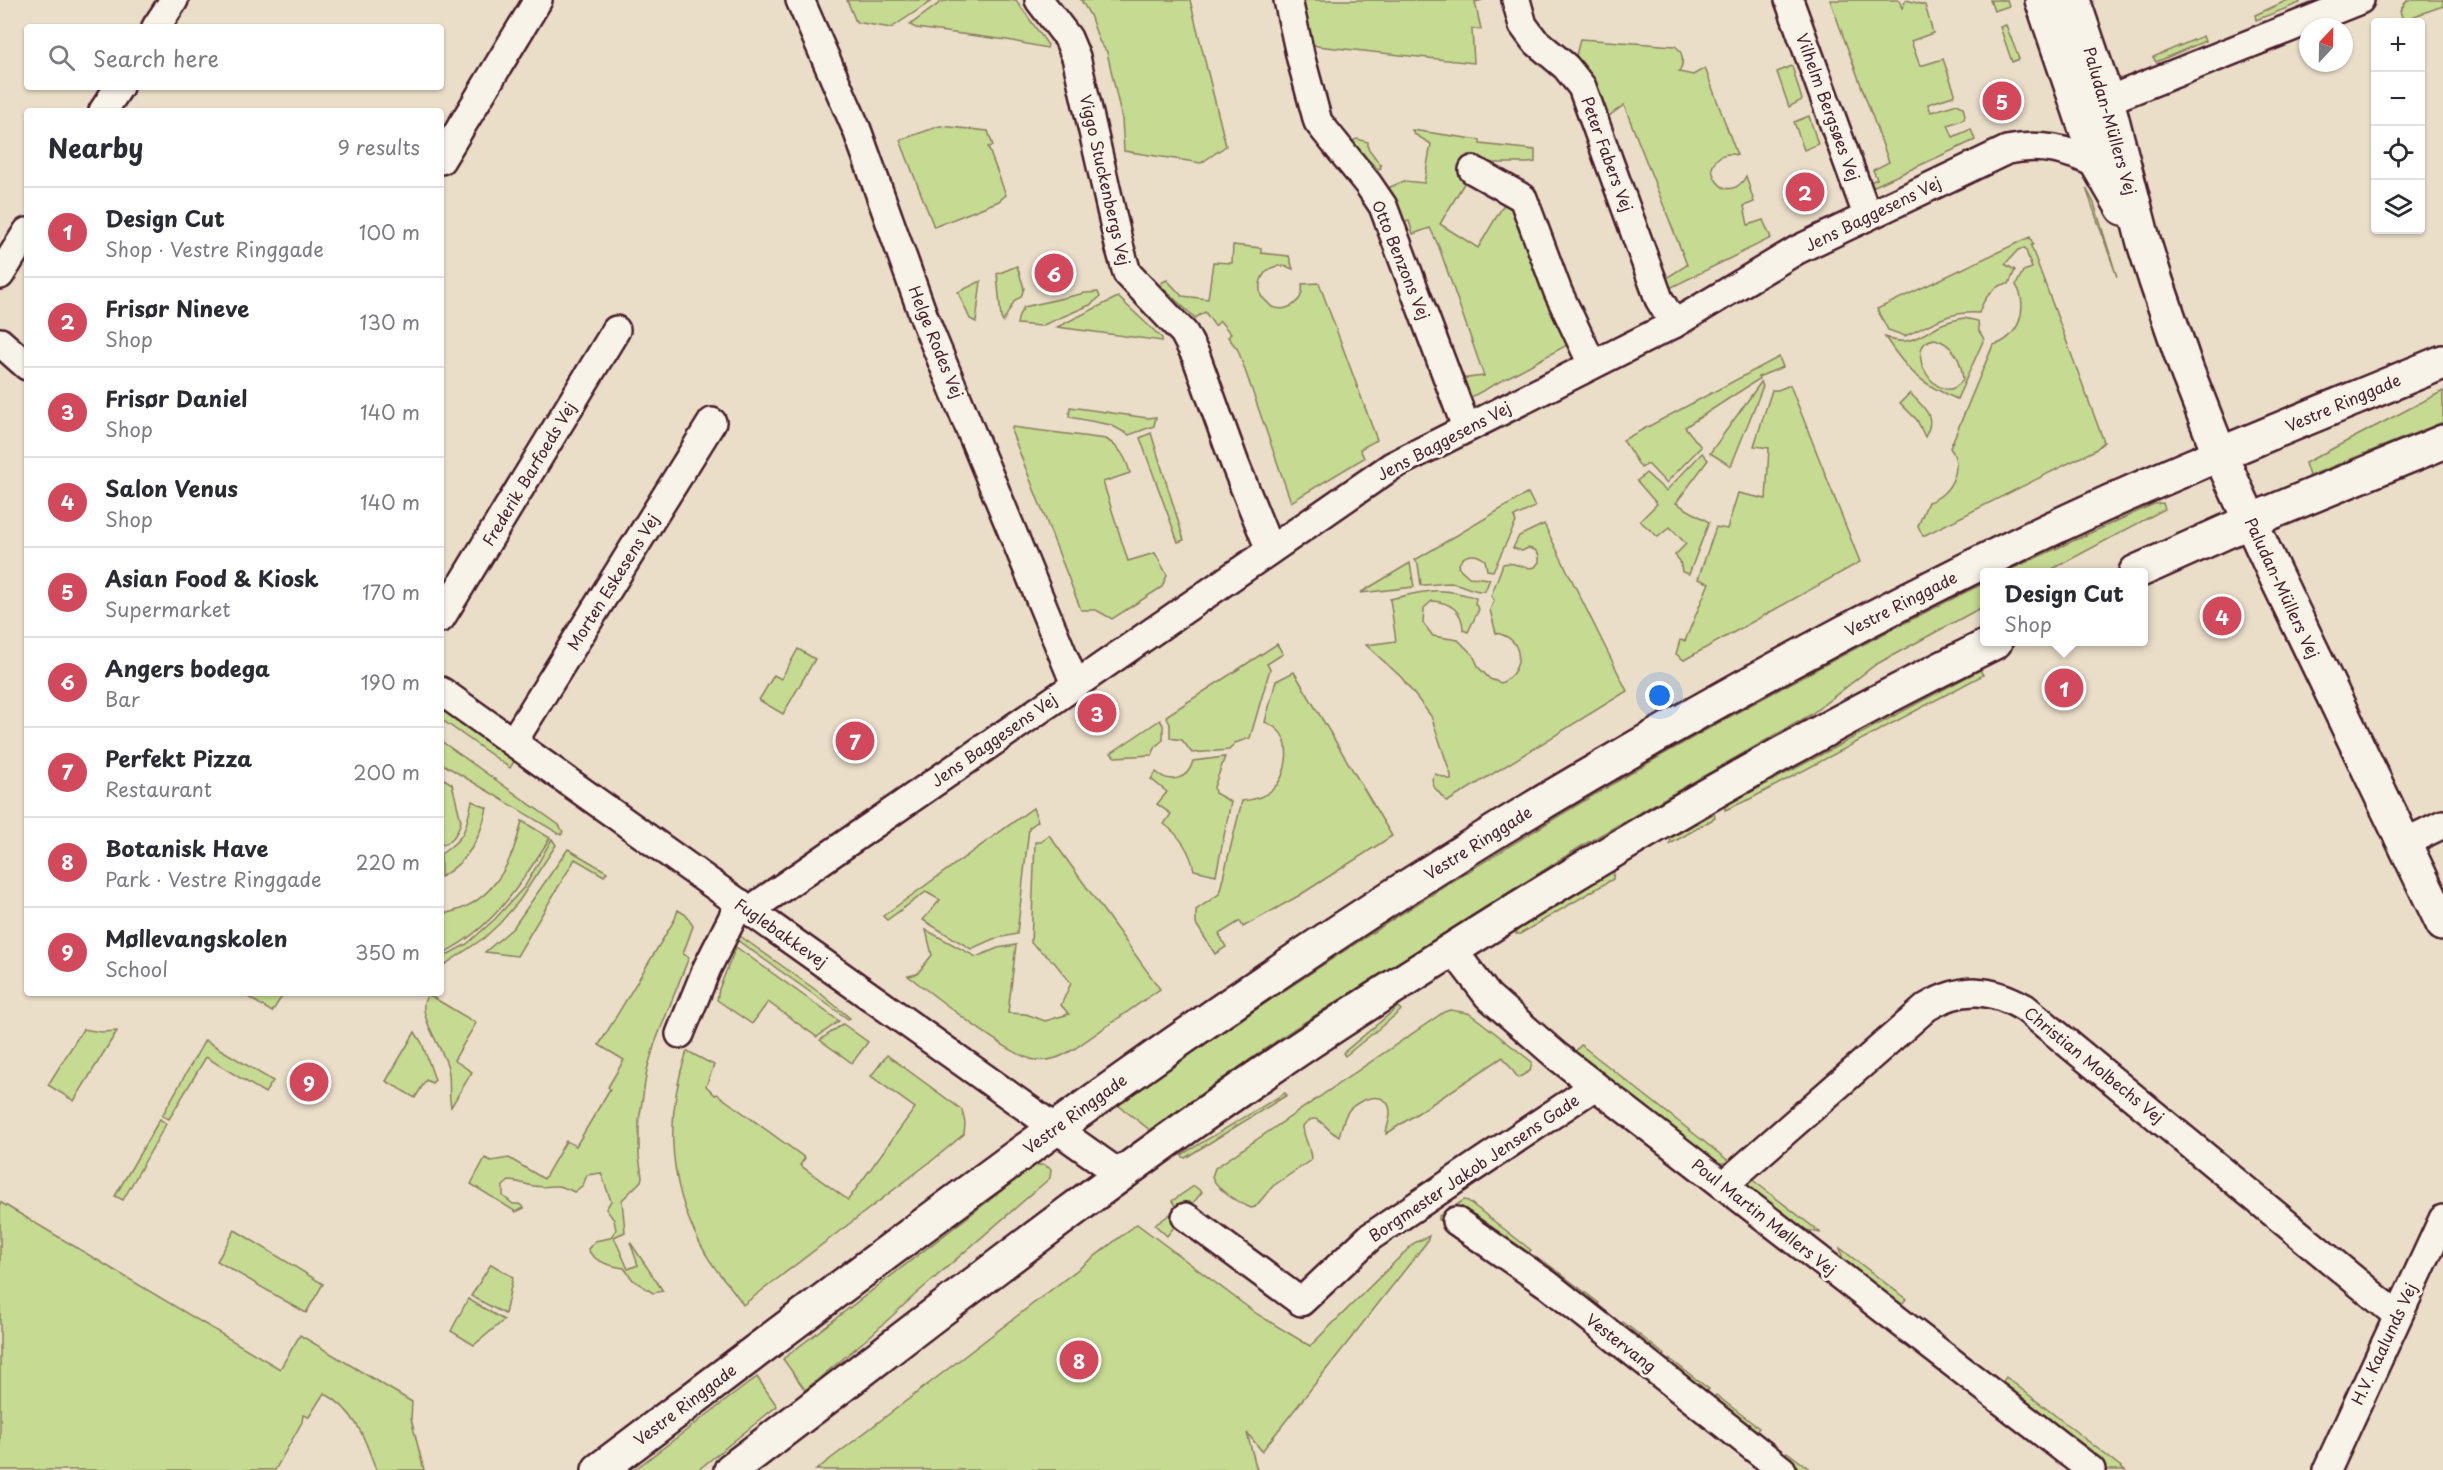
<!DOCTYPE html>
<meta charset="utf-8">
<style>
body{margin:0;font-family:"Playpen Sans",sans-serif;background:#f2f2f3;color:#2b2b33}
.controls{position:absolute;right:18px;top:18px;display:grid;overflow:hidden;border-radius:6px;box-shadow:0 2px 4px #0004}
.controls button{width:54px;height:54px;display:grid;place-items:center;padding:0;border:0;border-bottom:2px solid #e1e1e2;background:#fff;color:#2b2b33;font:30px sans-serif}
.compass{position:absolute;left:2299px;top:18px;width:54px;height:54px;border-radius:50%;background:#fff;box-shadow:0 2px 4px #0004;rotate:22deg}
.you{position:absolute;left:1660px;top:696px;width:21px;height:21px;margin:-15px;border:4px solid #fff;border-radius:50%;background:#1a73e8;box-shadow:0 0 0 9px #1a73e833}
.badge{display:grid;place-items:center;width:39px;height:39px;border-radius:50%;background:#d1495b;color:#fff;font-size:20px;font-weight:700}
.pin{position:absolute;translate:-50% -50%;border:3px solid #fff;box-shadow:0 2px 6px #0006}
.popup{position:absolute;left:1980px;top:568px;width:168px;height:78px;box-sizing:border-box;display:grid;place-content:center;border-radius:6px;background:#fff;filter:drop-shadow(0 2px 4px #0005);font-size:20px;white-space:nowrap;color:#7c7c81}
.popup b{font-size:22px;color:#2b2b33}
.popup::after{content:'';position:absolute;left:50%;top:100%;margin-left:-12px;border:12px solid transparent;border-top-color:#fff}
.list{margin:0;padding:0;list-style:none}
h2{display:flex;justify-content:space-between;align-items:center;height:78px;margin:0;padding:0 24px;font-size:26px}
h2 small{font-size:20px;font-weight:400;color:#7c7c81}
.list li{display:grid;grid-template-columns:39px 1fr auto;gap:18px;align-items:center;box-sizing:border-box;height:90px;padding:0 24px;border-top:2px solid #e1e1e2}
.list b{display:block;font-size:22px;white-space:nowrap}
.list p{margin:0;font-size:20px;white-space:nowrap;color:#7c7c81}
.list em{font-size:20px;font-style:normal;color:#7c7c81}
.icon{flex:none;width:33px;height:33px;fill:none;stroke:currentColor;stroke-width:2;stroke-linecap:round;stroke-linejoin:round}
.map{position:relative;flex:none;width:2443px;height:1470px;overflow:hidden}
.search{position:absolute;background:#fff;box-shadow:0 2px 4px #0004;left:24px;top:24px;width:420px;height:66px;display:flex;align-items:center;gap:15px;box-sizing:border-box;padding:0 21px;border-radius:6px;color:#7c7c81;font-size:22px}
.panel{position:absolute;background:#fff;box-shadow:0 2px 4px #0004;left:24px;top:108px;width:420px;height:888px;border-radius:6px}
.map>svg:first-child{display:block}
.green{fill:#c5db91;stroke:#887d5e;stroke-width:1.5;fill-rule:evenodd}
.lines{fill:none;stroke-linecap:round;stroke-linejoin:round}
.minor-casing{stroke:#4a1f2b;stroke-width:32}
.tertiary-casing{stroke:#4a1f2b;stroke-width:38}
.secondary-casing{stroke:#4a1f2b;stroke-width:38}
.minor{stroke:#f7f3e8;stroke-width:27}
.tertiary{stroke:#f7f3e8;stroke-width:33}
.secondary{stroke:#f7f3e8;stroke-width:33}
.labels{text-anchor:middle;stroke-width:6;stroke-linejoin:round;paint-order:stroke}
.street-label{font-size:16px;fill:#4a1f2b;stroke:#f7f3e8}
</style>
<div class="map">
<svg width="2443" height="1470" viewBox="0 0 2443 1470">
<rect width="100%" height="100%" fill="#eadec8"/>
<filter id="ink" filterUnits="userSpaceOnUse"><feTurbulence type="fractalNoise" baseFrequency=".0167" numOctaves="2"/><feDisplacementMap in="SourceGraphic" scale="12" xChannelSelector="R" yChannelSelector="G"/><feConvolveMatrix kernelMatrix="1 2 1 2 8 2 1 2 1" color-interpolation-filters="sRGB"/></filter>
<g filter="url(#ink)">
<!-- green -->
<g class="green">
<path d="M847,0H933L891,28L856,22Z"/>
<path d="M951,0H1016L1048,45L1047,48L1007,40L916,28L910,25L941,2Z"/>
<path d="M1081,0H1190L1226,146L1201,163L1124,151L1122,119L1107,52L1099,41L1090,15Z"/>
<path d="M1295,0H1483L1475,2L1481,29H1472L1474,63L1317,46L1301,39Z"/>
<path d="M1830,0H1899L1902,8L1906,0L1925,5L1933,33L1911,41L1920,66L1943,59L1955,93L1953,96L1928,104L1931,112L1957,104L1963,107L1965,115L1964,119L1948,125L1953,137L1971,129L1975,140L1868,189L1865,184L1877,179L1873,170L1889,162Z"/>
<path d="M1990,0H2007L2009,6L1994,11Z"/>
<path d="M2288,0H2298L2300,3L2256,20L2255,15Z"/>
<path d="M2407,0H2443V6L2403,20L2400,11Z"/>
<path d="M2006,25L2019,59L2012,62L2000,27Z"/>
<path d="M2203,36L2205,41L2156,62L2153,57Z"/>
<path d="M1580,39L1675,46C1684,52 1684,64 1679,72L1693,75L1705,68L1737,155C1725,152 1716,156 1712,168C1715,190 1735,197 1746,176L1754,202L1744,206L1748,225L1763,220L1771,238L1666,290L1663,280L1687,265L1624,105L1609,116L1604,115L1575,60Z"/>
<path d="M1792,66L1802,100L1789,107L1777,72Z"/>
<path d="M1809,116L1818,144L1804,150L1794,122Z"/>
<path d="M940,126L988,131L993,146L988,147L1006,195L999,201L934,227L900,140Z"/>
<path d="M1412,130L1480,140V144L1535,150V162L1528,163H1482L1472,156L1464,164L1466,180L1440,224L1478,248L1507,199L1517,205L1569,344L1466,400L1459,379L1484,376L1439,247L1430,228L1413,234L1409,221L1401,223L1388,188L1404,181L1424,183L1431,144L1414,134Z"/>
<path d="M1357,139L1368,142V148L1380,164L1381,168L1378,169L1352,144V141Z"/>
<path d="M2086,188L2094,203L2117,277Z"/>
<path d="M2030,237L2033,244L2031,246L2104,442L2095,450L1923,536L1918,526L1928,502C1950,496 1965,467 1950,448L1993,345C2018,340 2030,307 2016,285L2023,271L2032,268L2025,248L2018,250L2005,264L2015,270L2009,284C1994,283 1983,300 1979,313C1949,310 1931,325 1905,336L1888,330L1877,309Z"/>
<path d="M1233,245L1261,248V253L1289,256L1293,269C1273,259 1255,275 1261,296L1272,307C1288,313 1305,301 1302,284L1319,283L1377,440L1360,449L1364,458L1291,502L1238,350L1228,337L1231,334L1220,321L1215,326L1205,312L1195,318L1162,287L1161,283L1167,280L1182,296L1208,299L1213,262L1232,263Z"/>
<path d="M1017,266L1024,288L1021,297L1015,300L1003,322L1001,318L997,274Z"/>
<path d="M981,281L976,322L970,319L958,292Z"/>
<path d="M1085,293L1098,292L1100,297L1090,305L1041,326L1017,324L1019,315L1024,307Z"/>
<path d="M1118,297L1162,338V341L1057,327Z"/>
<path d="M1964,318L1978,321L1979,331L1984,339L1957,399C1920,384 1906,369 1885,337C1908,348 1921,335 1940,325C1947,321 1956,320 1964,318ZM1935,339C1954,345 1961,359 1963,379C1941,415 1898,344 1935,339Z"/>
<path d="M1779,357L1783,367L1758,377L1759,379L1685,427L1701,447L1666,483L1648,464L1641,468L1623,440Z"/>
<path d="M1761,382L1763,386L1731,466L1710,453Z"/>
<path d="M1790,385L1860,562L1684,660L1676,654L1680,640L1685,641L1709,583L1698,579L1716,527L1727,529L1738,493L1766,499L1769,448L1754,446L1772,390H1778Z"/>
<path d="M2443,391V422L2309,476L2305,463Z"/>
<path d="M1910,393C1925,409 1937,416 1925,437L1917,420L1900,403Z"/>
<path d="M1070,407L1148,418L1156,417L1154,426L1129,435L1111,425L1069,417Z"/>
<path d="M1012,427L1106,439C1120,448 1126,457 1130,473L1103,482L1128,561L1155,553L1167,575L1162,587L1112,619L1096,610H1081L1012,433Z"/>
<path d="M1151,433L1184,540L1178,542L1140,438Z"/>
<path d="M1702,453L1708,460L1676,503L1709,522L1689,574L1682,572L1680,561L1675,555L1686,544L1670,527L1658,537L1640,521L1657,504L1637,481L1646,473L1666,491Z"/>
<path d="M1528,493L1535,507L1514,517L1516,522L1493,571L1487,570L1485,560C1475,552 1462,553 1458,567L1469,577L1490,579L1485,591C1474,593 1463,584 1451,583C1442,583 1431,585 1421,585L1418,564L1415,560Z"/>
<path d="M2163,503L2165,509L2047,572H2005L2154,504Z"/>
<path d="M1544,524L1627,691L1447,802L1434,787L1432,779L1435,774L1451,780V775L1431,716L1401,677L1366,645L1396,641L1390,599C1427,591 1439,586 1476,598L1475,604L1479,609L1468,632L1463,630C1463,611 1450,602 1432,601L1424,608L1423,623L1433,636L1458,640L1473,655L1479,668L1490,679L1501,683C1525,671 1525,638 1496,633L1490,610L1494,600L1491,596L1503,564C1515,560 1523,571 1535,567L1539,562V555L1535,550L1528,548L1522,551L1513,548L1519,536Z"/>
<path d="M1410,563L1414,587L1360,593Z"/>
<path d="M1984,583V606L1875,665L1810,715L1585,844L1292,1030L1150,1130L1118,1105C1394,910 1681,732 1984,583Z"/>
<path d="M1277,644L1283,654L1267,664L1270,669L1250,738L1235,743L1229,750L1192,753L1182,740L1170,738V724L1166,716Z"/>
<path d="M798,649L815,659L783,714L759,700L774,675L781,679Z"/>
<path d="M1980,670L1983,675L1750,799L1725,810V806Z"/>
<path d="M1294,672L1392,836L1300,895L1243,927L1240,921L1219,934L1226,947L1215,954L1196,924V910L1219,894L1242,801C1252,800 1265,797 1273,789C1287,776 1293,743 1277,729C1274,726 1269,724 1265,722L1276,681Z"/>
<path d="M441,708L515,760L510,768L441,719Z"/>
<path d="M1160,720L1163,725V740L1156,746L1152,755L1115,757L1111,753Z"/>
<path d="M441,741L559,825L563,832L561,835L441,763Z"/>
<path d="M1225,757L1214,787L1215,793L1231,802L1216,875L1194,870C1190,851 1179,835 1164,824L1171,814L1157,804L1167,792L1151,779L1156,772C1170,784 1188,780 1193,761Z"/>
<path d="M441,777L452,784L461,821C458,832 453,843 441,845Z"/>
<path d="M472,801L487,808C480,839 469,860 441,877V854C467,836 465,830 472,801Z"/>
<path d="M1033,808L1038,821L1029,828L1017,934L993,939L971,949L923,920L940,900L926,892L887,920L883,916Z"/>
<path d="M1714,813L1715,818L1670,844L1671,838Z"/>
<path d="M522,821L550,838C521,884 492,930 441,954V914C490,907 512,865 522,821Z"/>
<path d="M1049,835L1160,989L1074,1049C1061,1057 1050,1062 1035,1060C1010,1057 933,994 908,976L917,974L932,955L926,930L976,957L998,948L1016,945L1008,1013L1026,1014L1045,1021L1069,1014L1061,1005L1071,983L1054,962L1031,943L1035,842H1041Z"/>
<path d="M552,839L556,845L519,901L500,923L484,938L441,967V958L467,944L495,919L525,886Z"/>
<path d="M568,849L607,872L604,876L575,859L517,956L485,952L513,928Z"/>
<path d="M1614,871L1613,879L1520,934H1516L1517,930Z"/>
<path d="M678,910L686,915L693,926L683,954L689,957L655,1043L647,1070L639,1121V1156L642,1177L641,1181L622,1200L625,1232L614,1237L628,1269L638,1265L630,1242L663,1291L653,1293L633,1280L624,1268C611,1266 593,1262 588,1249L595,1241L610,1238L616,1230L614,1220L606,1209L611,1201L601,1173L587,1175L583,1185L574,1192C552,1181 554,1189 534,1186C526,1185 518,1181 509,1181L503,1186V1196L513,1204H519L524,1208L516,1212L471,1184L485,1158L491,1161L509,1158L544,1179L566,1141L576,1146L610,1089L608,1087L624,1060L599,1045L675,919Z"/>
<path d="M740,936L820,993L850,1018L848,1019L737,940Z"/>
<path d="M736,947L839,1021L817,1037L768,1002L752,1024L717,1000L719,989Z"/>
<path d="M250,993H284L272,1012L248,997Z"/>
<path d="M429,995L476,1023L454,1060L472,1072L451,1107C448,1094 451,1081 448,1068C445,1051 411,1008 429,995Z"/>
<path d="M1398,1007L1401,1010L1398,1013L1345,1056L1343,1053Z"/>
<path d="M1450,1010L1468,1013L1477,1019L1532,1062L1530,1071L1518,1078L1503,1057L1386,1134C1386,1127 1391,1119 1390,1111C1387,1088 1359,1099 1349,1110C1343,1118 1342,1127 1339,1136C1325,1132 1318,1107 1303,1126C1303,1138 1311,1147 1311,1160L1273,1186L1255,1207L1251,1208C1236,1201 1220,1193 1212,1177L1215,1168L1444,1012Z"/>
<path d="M843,1024L868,1042L852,1063L820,1040Z"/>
<path d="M83,1029L101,1032L117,1031L74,1101L48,1085Z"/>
<path d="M415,1032L422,1043L435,1080L432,1083L426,1080L415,1098L386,1081Z"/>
<path d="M205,1040L273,1081L265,1093L206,1057L169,1119L162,1116Z"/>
<path d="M1581,1045L1730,1162L1715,1164L1573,1054Z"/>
<path d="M687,1051L714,1065L706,1086L715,1095L717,1094L805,1158L800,1165L848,1200L915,1108L871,1076L887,1055L962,1110L965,1123L964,1134L934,1159L743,1305C733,1287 717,1274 707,1256C669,1192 663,1121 687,1051Z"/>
<path d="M1285,1093L1287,1095L1185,1158L1181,1155Z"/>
<path d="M160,1119L166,1124L123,1200L115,1196Z"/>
<path d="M1035,1165H1044L1051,1169L1050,1178L916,1294L868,1338L805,1390L783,1359Z"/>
<path d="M1750,1178L1821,1233L1795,1228L1752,1194L1748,1186Z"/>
<path d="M1194,1186L1202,1192L1167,1236L1155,1225L1177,1209L1172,1201Z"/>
<path d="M1464,1200L1468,1201L1531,1250L1526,1256C1513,1245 1482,1216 1468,1212C1458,1210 1449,1216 1443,1223L1439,1220V1216Z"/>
<path d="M0,1202L280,1369L300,1335L412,1402L411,1419L424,1470H376C365,1438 355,1410 324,1393L309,1417L303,1415L302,1422L275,1470H0Z"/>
<path d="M1137,1224L1257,1314L1310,1346L1414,1243L1429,1236L1426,1243L1262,1451L1247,1433L1257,1470H816Z"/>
<path d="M235,1230L323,1284L306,1313L217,1261Z"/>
<path d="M1840,1248L1906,1299L1898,1309L1844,1267Z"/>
<path d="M1545,1262L1599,1303L1594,1309L1541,1268Z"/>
<path d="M491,1264L513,1277L505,1314L471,1296Z"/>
<path d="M468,1299L504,1320L474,1345L451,1331Z"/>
<path d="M1623,1322L1665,1355L1660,1361L1619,1328Z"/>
<path d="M1670,1359L1709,1389L1703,1396L1665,1366Z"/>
<path d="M757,1377L777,1406L698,1470H634Z"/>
<path d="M2006,1377L2125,1470H2104L1998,1388Z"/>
<path d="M1716,1395L1759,1428L1753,1435L1711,1402Z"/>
<path d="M1787,1452L1811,1470H1798L1782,1458Z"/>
</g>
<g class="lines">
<!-- minor casing -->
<g class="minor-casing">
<g id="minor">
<path d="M800,0L857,130L925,320L1075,684"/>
<path d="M1039,0L1068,38L1076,57L1119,245L1127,273L1184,333L1196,356L1235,464L1270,550"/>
<path d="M1288,0L1301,59L1318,122L1368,184L1383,206L1466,427"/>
<path d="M1516,0L1523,25L1534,40L1566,67L1582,87L1659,299L1674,324"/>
<path d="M1789,0L1867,215"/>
<path d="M156,27L174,0"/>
<path d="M2088,108L2360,0"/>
<path d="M103,111L119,87"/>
<path d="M441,160L538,0"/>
<path d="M1473,170L1523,198L1558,292L1592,364"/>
<path d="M0,275L27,232"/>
<path d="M0,342L27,366"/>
<path d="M441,618L616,330"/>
<path d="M441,691L1121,1175"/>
<path d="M513,742L712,422"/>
<path d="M2404,843L2443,824"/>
<path d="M750,910L1392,466L1674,324L1797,250L2007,150C2040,143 2068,149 2098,165"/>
<path d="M1452,949L1488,996L1558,1057L2091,1470"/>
<path d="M680,1034L707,968L740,903"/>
<path d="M1724,1185L1927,1007C1963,986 1990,988 2025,1008L2397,1315"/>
<path d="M1186,1217L1301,1302L1370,1237L1595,1086"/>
<path d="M1456,1221L1547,1284L1782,1470"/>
<path d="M2327,1470L2443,1219"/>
</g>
</g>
<!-- tertiary casing -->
<g class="tertiary-casing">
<g id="tertiary">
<path d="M2042,0L2098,165L2123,208"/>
<path d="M2073,0L2107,100L2144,243L2156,281L2187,371L2220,455L2273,570L2443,924"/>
</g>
</g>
<!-- secondary casing -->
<g class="secondary-casing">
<g id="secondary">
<path d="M2136,572L2250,521L2443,442"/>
<path d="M599,1470C919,1228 1238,981 1584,778C1730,692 1881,610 2034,537C2168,473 2306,419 2443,362"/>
<path d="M731,1470C907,1337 1080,1199 1262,1074C1349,1014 1440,957 1530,901C1681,808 1836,720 1995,642"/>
</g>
</g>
<!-- minor -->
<use href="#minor" class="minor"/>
<!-- tertiary -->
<use href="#tertiary" class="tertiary"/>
<!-- secondary -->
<use href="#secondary" class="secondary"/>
</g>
</g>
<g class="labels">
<!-- street labels -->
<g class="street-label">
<text transform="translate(1828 107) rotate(70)" y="6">Vilhelm Bergsøes Vej</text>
<text transform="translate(2110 121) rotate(74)" y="6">Paludan-Müllers Vej</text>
<text transform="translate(1607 154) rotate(70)" y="6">Peter Fabers Vej</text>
<text transform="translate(1105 180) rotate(77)" y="6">Viggo Stuckenbergs Vej</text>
<text transform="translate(1873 214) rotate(-26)" y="6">Jens Baggesens Vej</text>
<text transform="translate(1401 260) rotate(68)" y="6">Otto Benzons Vej</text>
<text transform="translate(936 342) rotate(68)" y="6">Helge Rodes Vej</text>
<text transform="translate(2343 403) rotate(-23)" y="6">Vestre Ringgade</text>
<text transform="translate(1444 441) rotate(-28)" y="6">Jens Baggesens Vej</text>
<text transform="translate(529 474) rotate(-59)" y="6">Frederik Barfoeds Vej</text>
<text transform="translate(613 582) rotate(-58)" y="6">Morten Eskesens Vej</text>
<text transform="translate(2282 588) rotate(65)" y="6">Paludan-Müllers Vej</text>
<text transform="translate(1901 604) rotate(-27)" y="6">Vestre Ringgade</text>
<text transform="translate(994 740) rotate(-35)" y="6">Jens Baggesens Vej</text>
<text transform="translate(1478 843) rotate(-32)" y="6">Vestre Ringgade</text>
<text transform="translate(781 933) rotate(35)" y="6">Fuglebakkevej</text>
<text transform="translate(2094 1065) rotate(39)" y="6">Christian Molbechs Vej</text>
<text transform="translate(1075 1114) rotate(-36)" y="6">Vestre Ringgade</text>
<text transform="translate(1474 1168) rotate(-34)" y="6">Borgmester Jakob Jensens Gade</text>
<text transform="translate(1764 1217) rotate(38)" y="6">Poul Martin Møllers Vej</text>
<text transform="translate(1621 1343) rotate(38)" y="6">Vestervang</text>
<text transform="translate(2384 1344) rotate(-65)" y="6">H.V. Kaalunds Vej</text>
<text transform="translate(685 1405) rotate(-37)" y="6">Vestre Ringgade</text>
</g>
</g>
</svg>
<div class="controls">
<button>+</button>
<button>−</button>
<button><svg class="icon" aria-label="locate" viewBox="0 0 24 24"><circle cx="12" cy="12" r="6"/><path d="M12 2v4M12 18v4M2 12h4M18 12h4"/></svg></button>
<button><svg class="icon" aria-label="layers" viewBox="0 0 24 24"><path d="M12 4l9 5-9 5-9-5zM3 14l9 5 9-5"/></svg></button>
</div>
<svg class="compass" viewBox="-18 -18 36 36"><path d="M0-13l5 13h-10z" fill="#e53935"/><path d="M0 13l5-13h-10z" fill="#7c7c81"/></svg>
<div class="you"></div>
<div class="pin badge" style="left:2064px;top:688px">1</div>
<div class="popup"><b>Design Cut</b>Shop</div>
<div class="pin badge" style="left:1805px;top:192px">2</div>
<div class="pin badge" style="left:1097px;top:713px">3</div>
<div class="pin badge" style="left:2222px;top:616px">4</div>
<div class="pin badge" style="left:2002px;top:101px">5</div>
<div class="pin badge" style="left:1054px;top:273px">6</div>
<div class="pin badge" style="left:855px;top:741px">7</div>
<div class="pin badge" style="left:1079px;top:1360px">8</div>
<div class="pin badge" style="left:309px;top:1082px">9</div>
<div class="search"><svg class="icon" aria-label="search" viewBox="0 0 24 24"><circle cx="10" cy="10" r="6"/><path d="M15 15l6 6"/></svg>Search here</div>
<section class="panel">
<h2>Nearby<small>9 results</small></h2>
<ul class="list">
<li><span class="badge">1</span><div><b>Design Cut</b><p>Shop · Vestre Ringgade</p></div><em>100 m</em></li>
<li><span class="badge">2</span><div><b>Frisør Nineve</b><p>Shop</p></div><em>130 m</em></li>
<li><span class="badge">3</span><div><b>Frisør Daniel</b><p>Shop</p></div><em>140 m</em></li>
<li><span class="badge">4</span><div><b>Salon Venus</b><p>Shop</p></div><em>140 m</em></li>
<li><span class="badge">5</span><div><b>Asian Food &amp; Kiosk</b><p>Supermarket</p></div><em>170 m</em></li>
<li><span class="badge">6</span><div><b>Angers bodega</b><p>Bar</p></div><em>190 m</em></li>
<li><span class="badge">7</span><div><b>Perfekt Pizza</b><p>Restaurant</p></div><em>200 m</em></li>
<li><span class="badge">8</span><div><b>Botanisk Have</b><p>Park · Vestre Ringgade</p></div><em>220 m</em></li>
<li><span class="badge">9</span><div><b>Møllevangskolen</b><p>School</p></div><em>350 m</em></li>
</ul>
</section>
</div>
